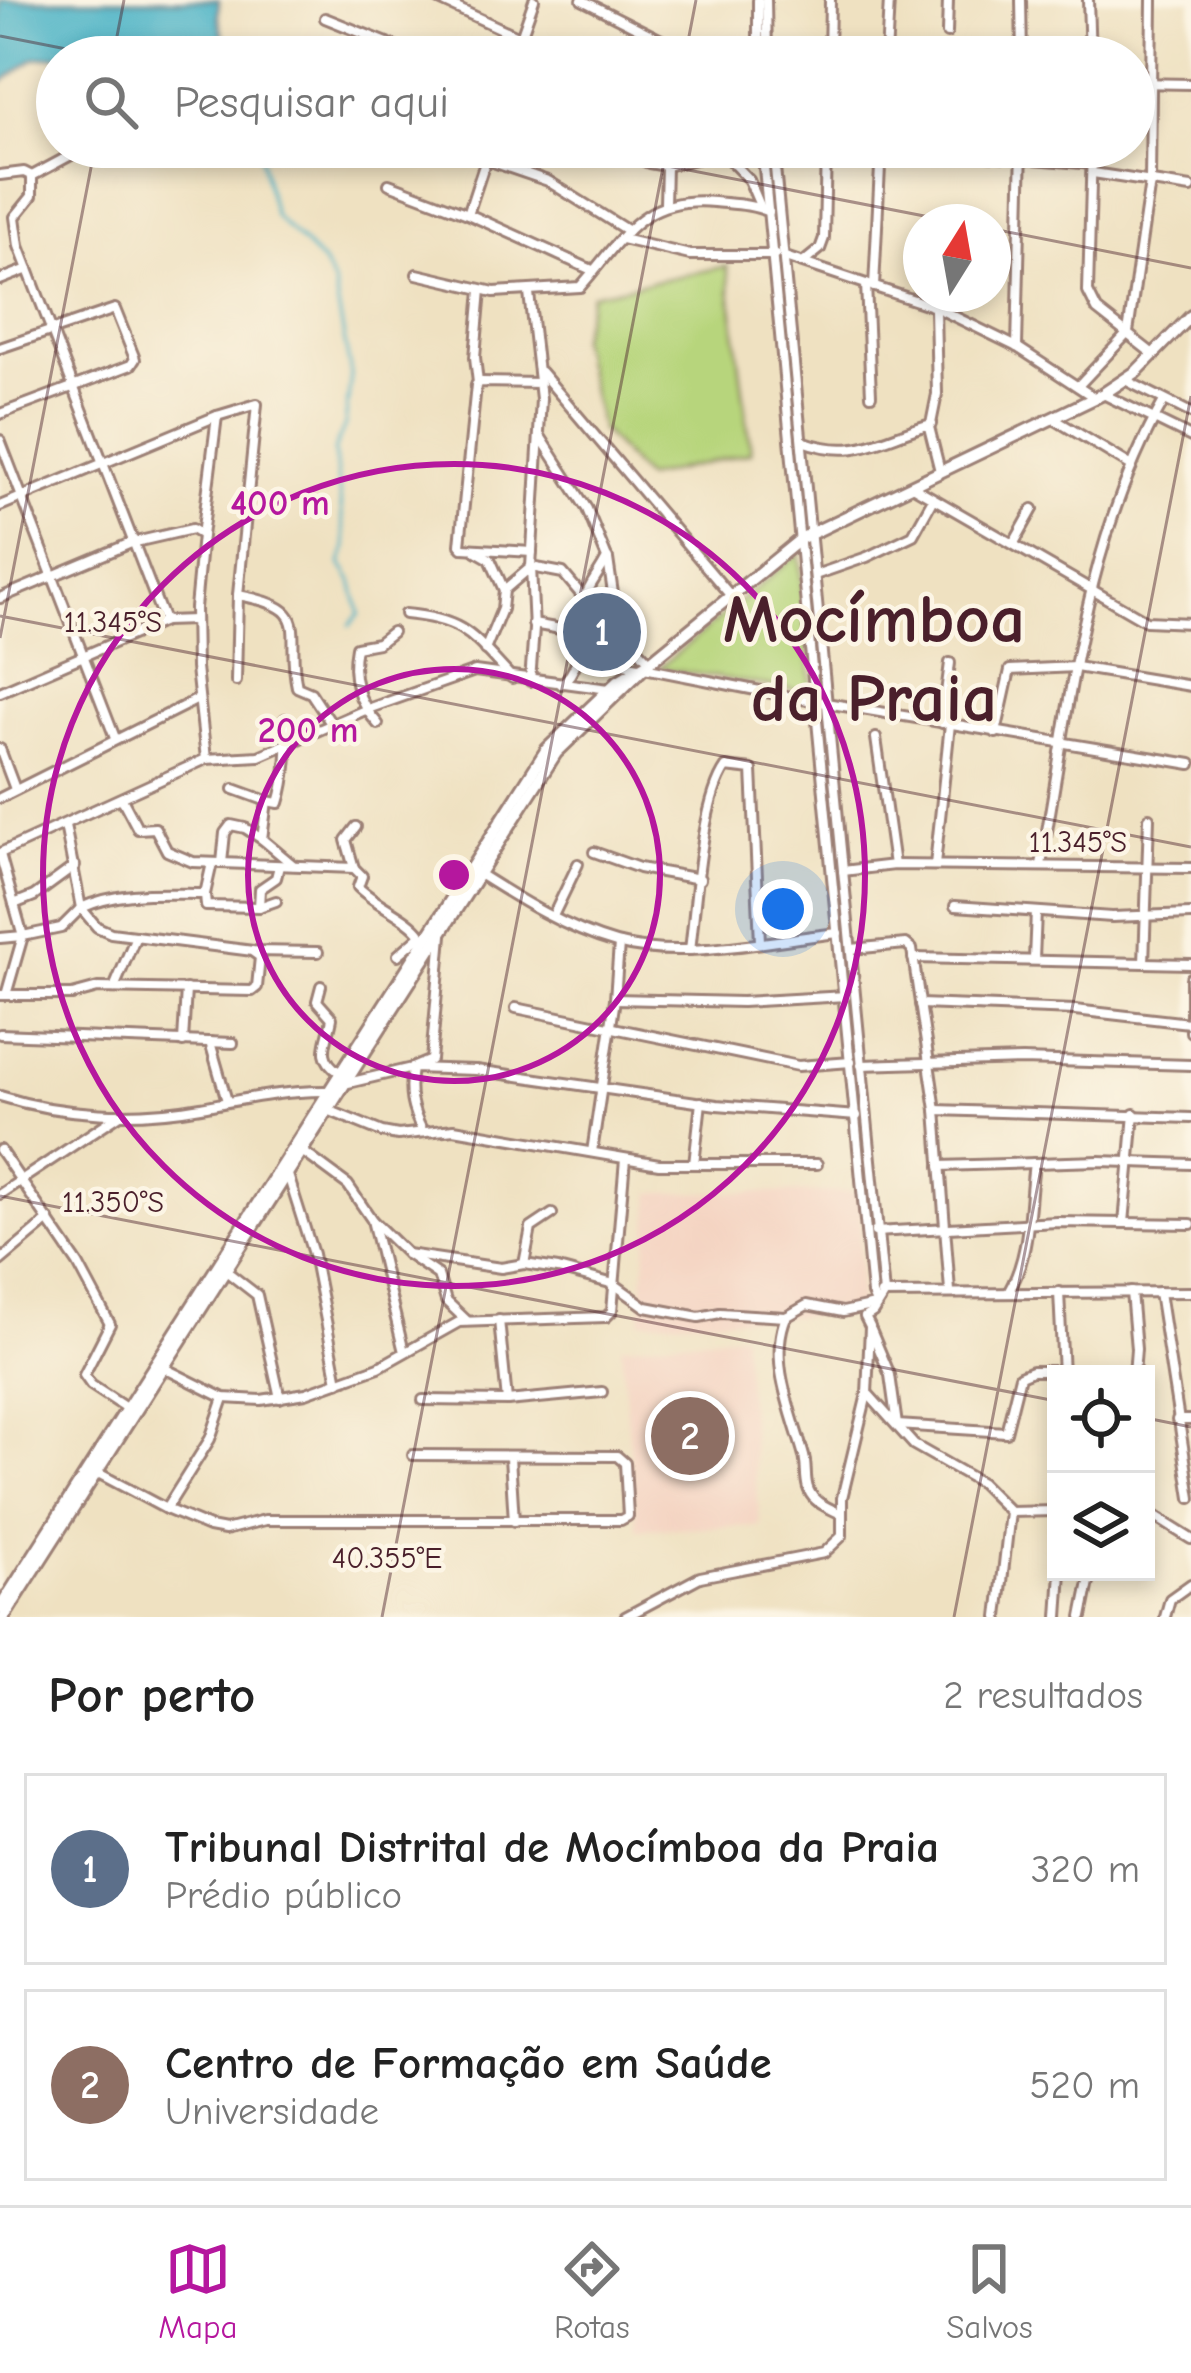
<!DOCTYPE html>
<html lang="pt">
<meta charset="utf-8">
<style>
body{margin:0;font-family:"Comic Neue",sans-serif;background:#f6f6f6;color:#222}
.controls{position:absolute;right:36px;bottom:36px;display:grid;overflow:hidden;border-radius:0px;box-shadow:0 6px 18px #0003}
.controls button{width:108px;height:108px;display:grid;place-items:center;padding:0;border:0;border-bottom:3px solid #e0e0e0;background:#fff;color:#222;font:60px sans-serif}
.compass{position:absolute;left:903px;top:204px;width:108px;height:108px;border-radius:50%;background:#fff;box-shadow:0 6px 18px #0003;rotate:11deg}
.you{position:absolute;left:783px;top:909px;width:42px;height:42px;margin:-30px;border:9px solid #fff;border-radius:50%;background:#1a73e8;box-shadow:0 0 0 18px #1a73e833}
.badge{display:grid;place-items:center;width:78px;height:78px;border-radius:50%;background:#b5179e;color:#fff;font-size:39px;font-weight:700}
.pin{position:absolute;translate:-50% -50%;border:6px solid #fff;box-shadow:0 3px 12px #0006}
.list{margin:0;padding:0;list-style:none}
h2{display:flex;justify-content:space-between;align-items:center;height:156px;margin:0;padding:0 48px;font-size:51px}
h2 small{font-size:39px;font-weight:400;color:#767676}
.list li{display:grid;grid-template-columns:78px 1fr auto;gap:36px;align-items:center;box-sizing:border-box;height:192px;margin:0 24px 24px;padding:0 24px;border:3px solid #e0e0e0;border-radius:0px}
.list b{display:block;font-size:45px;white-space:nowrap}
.list p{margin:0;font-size:39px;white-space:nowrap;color:#767676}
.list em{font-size:39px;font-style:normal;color:#767676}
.icon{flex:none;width:66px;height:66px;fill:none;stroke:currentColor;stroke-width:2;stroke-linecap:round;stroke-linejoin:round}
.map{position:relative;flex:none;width:1191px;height:1617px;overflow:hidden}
.search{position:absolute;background:#fff;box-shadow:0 6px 18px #0003;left:36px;right:36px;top:36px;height:132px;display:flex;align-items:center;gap:30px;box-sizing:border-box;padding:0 42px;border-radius:66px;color:#767676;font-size:45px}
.sheet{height:588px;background:#fff}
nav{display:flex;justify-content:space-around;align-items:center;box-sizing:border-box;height:168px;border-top:3px solid #e0e0e0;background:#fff;font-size:33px;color:#767676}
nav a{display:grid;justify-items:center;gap:6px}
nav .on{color:#b5179e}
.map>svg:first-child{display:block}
.built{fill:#f4d3c1}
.green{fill:#b7d57c;stroke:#807a54;stroke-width:3}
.water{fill:#48b2c6;stroke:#496878;stroke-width:3}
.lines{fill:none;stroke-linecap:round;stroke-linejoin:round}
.stream{stroke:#48b2c6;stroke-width:3}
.minor-casing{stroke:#9c8076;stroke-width:14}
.tertiary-casing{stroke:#9c8076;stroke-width:16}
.minor{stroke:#fff;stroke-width:8}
.tertiary{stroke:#fff;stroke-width:10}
.ticks{fill:none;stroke:#4a1f2b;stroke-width:3;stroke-opacity:0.45}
.ring{fill:none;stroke:#b5179e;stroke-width:6}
.labels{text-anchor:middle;stroke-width:9;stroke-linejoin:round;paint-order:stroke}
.town-label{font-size:69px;font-weight:bold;fill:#4a1f2b;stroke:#fcf5e5}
.ticks-label{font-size:30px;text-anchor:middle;fill:#4a1f2b;stroke:#fcf5e5;stroke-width:9;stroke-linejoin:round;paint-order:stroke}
.centre{fill:#b5179e;stroke:#fcf5e5;stroke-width:6}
.ring-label{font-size:36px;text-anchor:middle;font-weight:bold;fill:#b5179e;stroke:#fcf5e5;stroke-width:9;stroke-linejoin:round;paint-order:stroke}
</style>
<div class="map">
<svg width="1191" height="1617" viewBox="0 0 1191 1617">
<rect width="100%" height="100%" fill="#fcf5e5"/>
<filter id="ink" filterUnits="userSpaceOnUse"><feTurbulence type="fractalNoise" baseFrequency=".00833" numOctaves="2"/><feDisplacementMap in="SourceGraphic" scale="24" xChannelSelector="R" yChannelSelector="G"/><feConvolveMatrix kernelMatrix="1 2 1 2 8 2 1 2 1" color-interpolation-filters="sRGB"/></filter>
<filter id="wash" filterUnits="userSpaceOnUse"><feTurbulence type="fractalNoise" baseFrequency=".004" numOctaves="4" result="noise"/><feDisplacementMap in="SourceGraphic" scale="48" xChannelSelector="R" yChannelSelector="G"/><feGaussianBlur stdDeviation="2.7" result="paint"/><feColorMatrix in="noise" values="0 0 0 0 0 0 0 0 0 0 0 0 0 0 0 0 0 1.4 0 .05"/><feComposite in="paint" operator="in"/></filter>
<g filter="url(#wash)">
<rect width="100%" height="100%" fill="#efe1c1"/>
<!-- built -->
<g class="built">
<path d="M861,1192L859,1315L640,1321L651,1193Z"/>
<path d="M742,1334L760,1526L637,1529L621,1346Z"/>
</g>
<!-- green -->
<g class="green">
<path d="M727,266L751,452L645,478L601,430L579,339L592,294Z"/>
<path d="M799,553L812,693L659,668Z"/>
</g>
<!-- water -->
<path class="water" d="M0,0H219L218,16L228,57L76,54L34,58L0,84Z"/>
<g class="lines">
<!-- stream -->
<path class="stream" d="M258,147L274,215L323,263L334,285L351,375L345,425L334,451L346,547L341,564L352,581L360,614L350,625"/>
</g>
</g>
<g filter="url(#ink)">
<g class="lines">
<!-- minor casing -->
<g class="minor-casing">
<g id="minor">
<path d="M439,0L563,57"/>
<path d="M582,0L695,57"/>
<path d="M758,0V57"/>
<path d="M766,0L767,57"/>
<path d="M1021,0L1022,57"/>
<path d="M1088,0L1090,57"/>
<path d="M325,18L422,57"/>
<path d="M947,33L948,0"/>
<path d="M514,57L534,0"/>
<path d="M829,57L830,0"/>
<path d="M886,57L889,0"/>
<path d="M1134,83L1191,84"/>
<path d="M449,147L548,181L628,231"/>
<path d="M612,147L649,163L666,166L721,153L763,155"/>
<path d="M717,147L749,180L761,208"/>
<path d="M762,147L872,1294L876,1303"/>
<path d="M889,147L1093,164"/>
<path d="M1092,147L1088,292L1097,310L1153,354"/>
<path d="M774,154L801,147"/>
<path d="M1093,173L1191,188"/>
<path d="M0,175L24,172L32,176V196L15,217L19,246L164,621"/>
<path d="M32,176L86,147"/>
<path d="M389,184L468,214L592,270"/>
<path d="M665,204L666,166"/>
<path d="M468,214L490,147"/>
<path d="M622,239L690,255H775"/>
<path d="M785,257L935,307L1017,347L1095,398"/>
<path d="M804,262L820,249L824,238L826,147"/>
<path d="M417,274L494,292L580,287C623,239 640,195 714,202C732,204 752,204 769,212"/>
<path d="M0,280L28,269"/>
<path d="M866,284L871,395"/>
<path d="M874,287L881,147"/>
<path d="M529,293L541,399L531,567L534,629L530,681"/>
<path d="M1017,347L1022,147"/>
<path d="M0,348L115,309L135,359L131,365L0,414"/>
<path d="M541,372L730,595"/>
<path d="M1125,380L1191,413"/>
<path d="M478,383L475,357L481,290"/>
<path d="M1078,386L1128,333L1150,182L1152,0"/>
<path d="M1103,394L1191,437"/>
<path d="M1054,419L1132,466"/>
<path d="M929,427L940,471"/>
<path d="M540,436L587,509L607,558C600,573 588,585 584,601C575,629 587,665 561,684"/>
<path d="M0,440L115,738"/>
<path d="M802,441C857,461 880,438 931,424L937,394L935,309"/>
<path d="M912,486L1146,621L1191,623"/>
<path d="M0,506L217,416"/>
<path d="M202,536L217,416L257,404L238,595L236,681"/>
<path d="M1014,543L1033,509"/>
<path d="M463,548L460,545L476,385L481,382L540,383"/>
<path d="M463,548L532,552"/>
<path d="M476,551L490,559L504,590"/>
<path d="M608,559L618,628L650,662"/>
<path d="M815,575L867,557L913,535L933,499"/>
<path d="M238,595C317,609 284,629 297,687L311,693L332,725"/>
<path d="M0,598L131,543L192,529L202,535L195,608L196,668L206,759L0,853"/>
<path d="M405,614C467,620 472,636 512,678"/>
<path d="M533,624L577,632"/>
<path d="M485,650L502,609L504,590L531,567L563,573L584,598"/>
<path d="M578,655L796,698L1191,764"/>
<path d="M0,692L164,621L195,620"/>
<path d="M285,719C290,742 286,781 279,803L267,801L262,839L293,865"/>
<path d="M942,723L950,663"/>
<path d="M378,724C358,702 350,677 356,647L378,643L392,632"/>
<path d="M996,733L1010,670L1076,667L1191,686"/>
<path d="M876,738L894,865"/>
<path d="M0,749L15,789"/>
<path d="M206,759L259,756L365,710L475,671L609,689"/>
<path d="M234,789L267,801"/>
<path d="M0,798L198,699"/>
<path d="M122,799L138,829L155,828L167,851L193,862L354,868"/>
<path d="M65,825L81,908C121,890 162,894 205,894L206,906L259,907L276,901"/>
<path d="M356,827L346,840L354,868L362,876L358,887C376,905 409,917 421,935L398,955"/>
<path d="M594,852L639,868L700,879"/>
<path d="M0,854L23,936L0,938"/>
<path d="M222,863L225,833L231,825L245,828L262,839"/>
<path d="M935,865L950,724"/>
<path d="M1041,865C1070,707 1083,543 1164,401"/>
<path d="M843,871L894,865L1191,868"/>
<path d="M476,872C520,900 566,929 616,943C682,961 771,940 838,933"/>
<path d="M205,894L212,863"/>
<path d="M14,904L34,896L75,866"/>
<path d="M955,906L1112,917L1191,914"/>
<path d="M259,907L260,889L276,878L279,866"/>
<path d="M553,916L578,864"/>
<path d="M851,949L906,944L912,949L936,1110L950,1291"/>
<path d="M690,950C696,904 701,802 726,767L752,770L760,942"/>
<path d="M913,958L1191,964"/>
<path d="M1034,959L1036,912"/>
<path d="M1144,963L1149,818"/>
<path d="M1191,978V1032"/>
<path d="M321,986L317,1001L332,1018C328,1042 315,1056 339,1072"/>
<path d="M114,988L136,936"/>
<path d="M0,995H72L98,988L252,991L257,987L260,957L253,952"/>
<path d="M6,995L23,936L61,928L81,908L97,927L111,933L253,951L318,952"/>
<path d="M615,999L742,1002L846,996"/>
<path d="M920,1004L1075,1010L1189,1023"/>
<path d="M516,1008L798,1066L851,1062"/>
<path d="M0,1034L233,1043"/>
<path d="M183,1042L186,989"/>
<path d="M210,1042L227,1101"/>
<path d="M861,1065L1022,1060L1191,1065"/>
<path d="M348,1083L412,1068L476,1070L717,1105L857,1116"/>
<path d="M0,1096C63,1116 136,1119 201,1107C244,1099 286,1090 330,1091"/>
<path d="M323,1108L382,1132L398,1135L454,1129L659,1164H817"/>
<path d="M936,1110L1191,1118"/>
<path d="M423,1132C411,1109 408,1094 412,1068L431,1060L442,935"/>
<path d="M0,1150L78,1264L110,1324L84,1375L91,1385L129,1410"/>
<path d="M302,1151L348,1185L372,1220L404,1352"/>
<path d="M592,1152L615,999L619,944"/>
<path d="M694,1164L701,1102"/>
<path d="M940,1166L1099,1161L1191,1164"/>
<path d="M288,1175L313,1254L338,1382"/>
<path d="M0,1194L119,1115"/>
<path d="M373,1221L407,1254L438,1275L446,1301L467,1321"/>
<path d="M1124,1223L1134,1114"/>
<path d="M875,1232L1057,1222L1191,1224"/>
<path d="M407,1254L501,1268L524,1264L558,1269L614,1284L646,1307L699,1317L720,1313L786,1317L807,1305L843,1312L875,1305"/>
<path d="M0,1261L49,1220"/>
<path d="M524,1264L531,1228L552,1214"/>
<path d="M226,1271L257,1295L280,1398"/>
<path d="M1009,1291C1031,1253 1028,1207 1034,1163"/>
<path d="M1059,1292L1063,1374"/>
<path d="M1131,1292L1136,1349L1134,1374"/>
<path d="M1159,1292L1191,1498"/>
<path d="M881,1294L1191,1292"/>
<path d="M786,1317C768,1360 792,1413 804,1456C808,1471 802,1488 816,1500C822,1506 834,1510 841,1514"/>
<path d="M499,1320L507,1401"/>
<path d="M871,1330L890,1375L897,1425L1006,1432L1020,1376L1032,1371H1062"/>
<path d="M164,1368L224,1398L261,1400L306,1393L379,1367L459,1322L606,1317L612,1311L625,1159"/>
<path d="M869,1395L914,1445L981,1483L1010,1512"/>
<path d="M423,1400L507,1401L602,1392"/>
<path d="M1177,1420H1191"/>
<path d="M510,1457L514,1521"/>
<path d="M98,1473L166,1509L209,1527L225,1530L265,1520H621L628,1516L625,1463L617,1456L413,1455"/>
<path d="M166,1509L210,1439L224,1398"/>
<path d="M1146,1511L1191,1539"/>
<path d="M625,1617L700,1577L824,1553L842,1536V1498L867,1394L870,1327L865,1317L873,1312L884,1294L773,147"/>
<path d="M998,1617L1010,1512L1056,1511"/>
<path d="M1058,1617L1061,1572"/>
<path d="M1082,1617L1091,1572"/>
<path d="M1165,1617L1170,1599L1191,1584"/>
</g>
</g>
<!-- tertiary casing -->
<g class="tertiary-casing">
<g id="tertiary">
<path d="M0,1608L547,749L618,681L650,662"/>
<path d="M4,1617L556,753L650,662L802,538L1103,394L1136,372L1191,316"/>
</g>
</g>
<!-- minor -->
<use href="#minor" class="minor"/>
<!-- tertiary -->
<use href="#tertiary" class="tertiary"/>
</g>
</g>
<!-- ticks -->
<path class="ticks" d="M0,36L107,57M113,57L124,0M685,57L696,0M570,147L955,222M993,229L1191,268M0,616L1191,847M0,638L95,147M0,1196L1056,1401M1146,1418L1191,1427M382,1617L667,147M954,1617L1191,396"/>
<!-- distance rings -->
<g class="ring">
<circle cx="454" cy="875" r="206"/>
<circle cx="454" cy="875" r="411"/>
</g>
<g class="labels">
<!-- town labels -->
<g class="town-label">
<text x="874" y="642">Mocímboa<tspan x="874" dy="79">da Praia</tspan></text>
</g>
</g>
<g class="ticks-label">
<text x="113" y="632">11.345°S</text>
<text x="1078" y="852">11.345°S</text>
<text x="113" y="1212">11.350°S</text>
<text x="387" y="1568">40.355°E</text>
</g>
<circle cx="454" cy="875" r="18" class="centre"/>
<g class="ring-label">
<text x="280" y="515">400 m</text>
<text x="308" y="742">200 m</text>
</g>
</svg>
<div class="controls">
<button><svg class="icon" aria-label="locate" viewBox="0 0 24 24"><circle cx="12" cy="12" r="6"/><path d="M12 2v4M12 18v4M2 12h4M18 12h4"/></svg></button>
<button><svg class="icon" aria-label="layers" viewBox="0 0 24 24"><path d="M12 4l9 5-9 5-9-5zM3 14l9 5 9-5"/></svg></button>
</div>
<svg class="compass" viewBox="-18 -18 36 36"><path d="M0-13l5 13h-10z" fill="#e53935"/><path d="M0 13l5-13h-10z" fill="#767676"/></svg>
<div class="you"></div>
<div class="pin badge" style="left:602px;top:632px;background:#5c6f8a">1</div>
<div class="pin badge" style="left:690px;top:1436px;background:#8d6e63">2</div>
<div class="search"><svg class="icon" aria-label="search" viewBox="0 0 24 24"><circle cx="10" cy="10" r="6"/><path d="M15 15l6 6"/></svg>Pesquisar aqui</div>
</div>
<section class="sheet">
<h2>Por perto<small>2 resultados</small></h2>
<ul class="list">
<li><span class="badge" style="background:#5c6f8a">1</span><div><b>Tribunal Distrital de Mocímboa da Praia</b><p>Prédio público</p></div><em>320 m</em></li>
<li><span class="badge" style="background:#8d6e63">2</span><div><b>Centro de Formação em Saúde</b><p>Universidade</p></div><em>520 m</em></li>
</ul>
</section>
<nav>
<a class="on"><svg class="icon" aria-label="map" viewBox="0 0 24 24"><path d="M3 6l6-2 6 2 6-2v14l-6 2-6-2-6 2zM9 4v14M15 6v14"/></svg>Mapa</a>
<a><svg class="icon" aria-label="directions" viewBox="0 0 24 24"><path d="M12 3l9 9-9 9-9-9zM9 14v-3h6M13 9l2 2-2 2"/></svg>Rotas</a>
<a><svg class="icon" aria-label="saved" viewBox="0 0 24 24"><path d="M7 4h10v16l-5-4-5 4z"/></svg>Salvos</a>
</nav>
